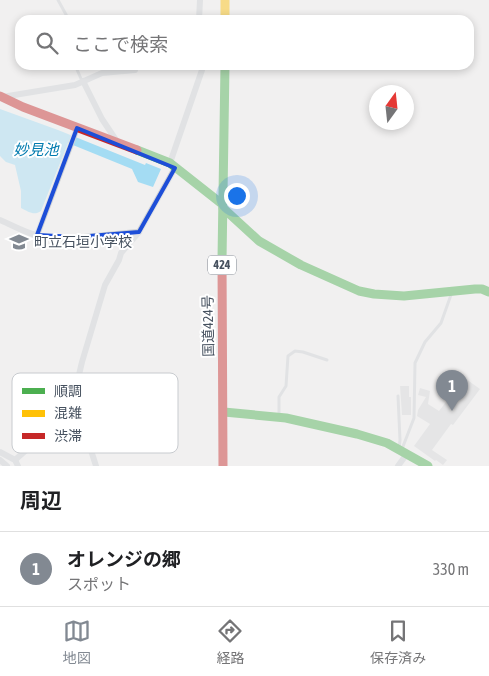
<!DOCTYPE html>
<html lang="ja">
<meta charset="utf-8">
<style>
body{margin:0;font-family:"Asap Condensed","Noto Sans JP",sans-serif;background:#f2f2f2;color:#202124}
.compass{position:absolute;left:369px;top:85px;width:45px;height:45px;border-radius:50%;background:#fff;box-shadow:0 2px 8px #0003;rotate:15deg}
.you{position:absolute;left:236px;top:195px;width:18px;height:18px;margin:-12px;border:4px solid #fff;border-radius:50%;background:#1a73e8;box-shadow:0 0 0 8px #1a73e833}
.badge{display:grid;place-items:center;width:32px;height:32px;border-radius:50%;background:#828992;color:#fff;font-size:16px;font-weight:700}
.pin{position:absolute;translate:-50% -41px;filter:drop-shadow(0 1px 2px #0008)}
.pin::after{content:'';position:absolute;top:26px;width:18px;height:15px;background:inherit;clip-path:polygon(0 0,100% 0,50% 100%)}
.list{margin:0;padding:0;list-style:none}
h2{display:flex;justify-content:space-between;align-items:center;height:65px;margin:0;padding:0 20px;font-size:21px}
h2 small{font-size:16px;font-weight:400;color:#757577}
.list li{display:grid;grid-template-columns:32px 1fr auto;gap:15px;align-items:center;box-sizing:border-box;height:75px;padding:0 20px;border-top:1px solid #e0e0e0}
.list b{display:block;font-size:19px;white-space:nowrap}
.list p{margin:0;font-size:16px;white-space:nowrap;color:#757577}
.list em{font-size:16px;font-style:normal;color:#757577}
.icon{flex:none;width:28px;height:28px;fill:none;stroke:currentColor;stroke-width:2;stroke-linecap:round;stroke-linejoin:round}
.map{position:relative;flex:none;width:489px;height:466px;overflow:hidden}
.search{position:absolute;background:#fff;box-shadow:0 2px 8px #0003;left:15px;right:15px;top:15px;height:55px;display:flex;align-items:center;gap:12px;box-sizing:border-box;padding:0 18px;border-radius:15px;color:#757577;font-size:19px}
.sheet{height:140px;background:#fff}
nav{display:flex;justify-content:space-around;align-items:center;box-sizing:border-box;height:70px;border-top:1px solid #e0e0e0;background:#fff;font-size:14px;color:#757577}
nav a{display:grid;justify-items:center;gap:2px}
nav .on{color:#828992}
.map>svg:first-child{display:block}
.water{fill:#a4dcf3}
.building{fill:#d8d8da}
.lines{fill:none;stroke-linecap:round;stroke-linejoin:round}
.lane{stroke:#ced1d5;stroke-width:3}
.street{stroke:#ced1d5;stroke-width:6}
.fast{stroke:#4caf50;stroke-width:9}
.slow{stroke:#ffc107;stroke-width:9}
.jam{stroke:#c62828;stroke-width:9}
.marked{fill:none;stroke:#1d4ed8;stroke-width:4;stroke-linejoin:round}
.labels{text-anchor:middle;stroke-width:4;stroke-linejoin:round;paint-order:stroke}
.shield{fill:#fff;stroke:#7e858f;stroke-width:1}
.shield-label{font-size:12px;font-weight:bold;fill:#46515f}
.poi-label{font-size:14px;fill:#46515f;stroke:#fff;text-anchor:start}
.street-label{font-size:14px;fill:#46515f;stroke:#fff}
.water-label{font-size:15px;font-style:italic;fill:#017baf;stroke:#fff}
.key{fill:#fff;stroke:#c8cbcf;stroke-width:1}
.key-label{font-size:14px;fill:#46515f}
</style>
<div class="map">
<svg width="489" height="466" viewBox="0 0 489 466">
<rect width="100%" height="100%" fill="#f1f0f0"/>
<!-- water -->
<path class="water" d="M0,109L58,130L145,165L146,163L161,169L153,187L138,182L132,169L68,143L41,211C34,216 29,212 21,208V191L15,165L6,162L0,156Z"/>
<!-- building -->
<g class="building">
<path d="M466,379L480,389L453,425L451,424L432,450L447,460L443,465L436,460L435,461L414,446L430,424L417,416L418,410L426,397L418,395L420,388L430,391L428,404L439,411L450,397L452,398Z"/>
<path d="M400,386H409V397H411V415H402Z"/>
</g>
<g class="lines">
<!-- lane -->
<g class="lane">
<path d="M58,0L69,20"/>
<path d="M75,65L82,81"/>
<path d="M398,396L400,440L399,449"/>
<path d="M279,417V397L286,386L288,356L295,351L303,352L327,360"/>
<path d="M402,449L414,418L415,363L425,342L441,323L452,292"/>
</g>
<!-- street -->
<g class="street">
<path d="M199,20L200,0"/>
<path d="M83,81L102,119L118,143"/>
<path d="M2,97L75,85L102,73L135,70V65"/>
<path d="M170,163L202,70V65"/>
<path d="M0,220C12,225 24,232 36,235C65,242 109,234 139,232"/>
<path d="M37,235L77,128"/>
<path d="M70,413L82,362L105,285L119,260L121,253L139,232L175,168"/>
<path d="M70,413L82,422L96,466"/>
<path d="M0,452L15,460L18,466"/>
<path d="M0,460L7,466"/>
<path d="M15,460L33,444L34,428L70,413"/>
<path d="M398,466L406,455"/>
</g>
<!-- fast -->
<g class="fast">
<path d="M137,150L170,163L222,204"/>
<path d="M223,208L259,241L301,265L359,291L374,294L404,296L475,289H482L489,292"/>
<path d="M222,260L225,65"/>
<path d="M224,412L286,418L357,434L387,443L428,466"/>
</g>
<!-- slow -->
<path class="slow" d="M225,0V20"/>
<!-- jam -->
<g class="jam">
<path d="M0,96L23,107L137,150"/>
<path d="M222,260L223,466"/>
</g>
</g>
<!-- marked area -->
<path d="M0 0H489V466H0ZM77,128L175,168L139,232L77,237L37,235Z" fill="#f1f0f0" fill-opacity=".55" fill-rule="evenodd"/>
<path class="marked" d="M77,128L175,168L139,232L77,237L37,235Z"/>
<!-- icons -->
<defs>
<g id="school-bare" transform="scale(1.5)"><path d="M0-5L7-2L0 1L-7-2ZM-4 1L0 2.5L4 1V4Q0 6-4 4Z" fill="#828992" stroke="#fff" stroke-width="2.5" paint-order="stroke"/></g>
</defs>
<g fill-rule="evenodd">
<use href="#school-bare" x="19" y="242"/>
</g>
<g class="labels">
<!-- shield labels -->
<rect class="shield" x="208" y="255.5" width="28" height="19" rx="4"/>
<g class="shield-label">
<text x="222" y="269">424</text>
</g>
<!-- poi labels -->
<g class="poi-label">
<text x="34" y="247">町立石垣小学校</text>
</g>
<!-- street labels -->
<g class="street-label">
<text transform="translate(208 326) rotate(-91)" y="5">国道424号</text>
</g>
<!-- water labels -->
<g class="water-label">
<text x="36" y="155">妙見池</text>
</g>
</g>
<!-- legend -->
<rect x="12" y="373" width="166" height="80" rx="8" class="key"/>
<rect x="22" y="388" width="23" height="6" fill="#4caf50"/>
<rect x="22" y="410" width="23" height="7" fill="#ffc107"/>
<rect x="22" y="433" width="23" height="6" fill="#c62828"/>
<g class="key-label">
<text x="54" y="396">順調</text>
<text x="54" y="418">混雑</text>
<text x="54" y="441">渋滞</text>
</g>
</svg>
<svg class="compass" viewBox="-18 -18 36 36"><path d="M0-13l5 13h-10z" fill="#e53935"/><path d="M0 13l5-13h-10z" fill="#757577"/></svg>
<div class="you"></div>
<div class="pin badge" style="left:452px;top:411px">1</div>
<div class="search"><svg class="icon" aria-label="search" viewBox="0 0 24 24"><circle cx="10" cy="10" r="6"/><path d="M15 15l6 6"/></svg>ここで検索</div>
</div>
<section class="sheet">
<h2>周辺<small></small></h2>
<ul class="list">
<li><span class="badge">1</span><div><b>オレンジの郷</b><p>スポット</p></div><em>330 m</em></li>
</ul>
</section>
<nav>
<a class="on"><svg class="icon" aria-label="map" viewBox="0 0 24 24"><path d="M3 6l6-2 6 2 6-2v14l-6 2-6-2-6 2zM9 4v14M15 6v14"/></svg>地図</a>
<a><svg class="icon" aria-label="directions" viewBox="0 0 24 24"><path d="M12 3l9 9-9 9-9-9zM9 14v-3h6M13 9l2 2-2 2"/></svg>経路</a>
<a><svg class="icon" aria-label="saved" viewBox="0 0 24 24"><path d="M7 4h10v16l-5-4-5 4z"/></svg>保存済み</a>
</nav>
